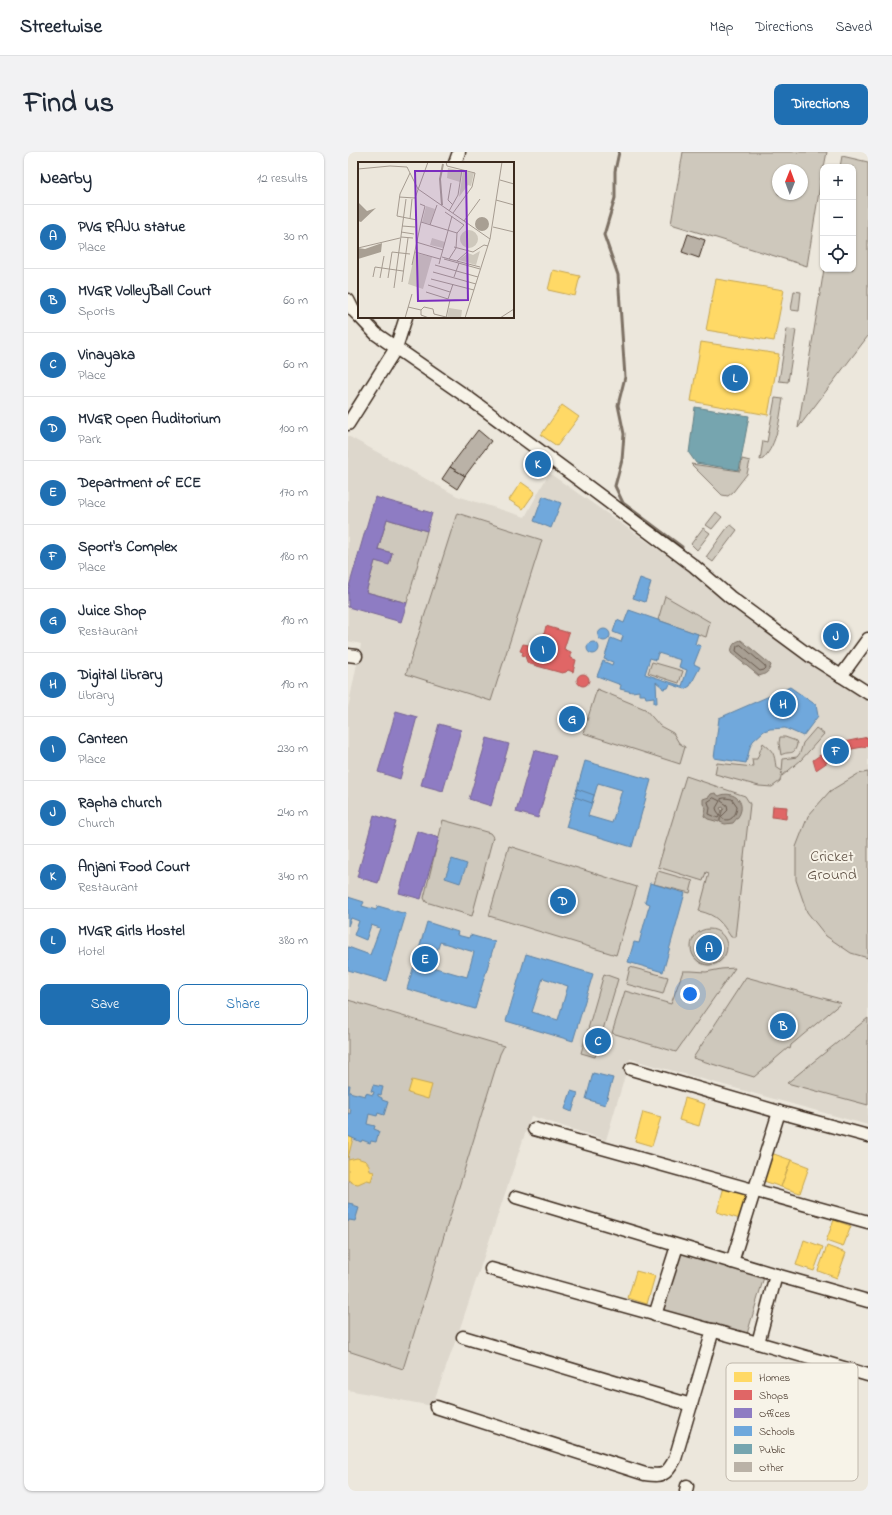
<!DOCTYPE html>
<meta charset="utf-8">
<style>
body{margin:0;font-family:"Indie Flower",sans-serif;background:#f2f2f3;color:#1f2937}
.controls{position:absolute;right:12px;top:12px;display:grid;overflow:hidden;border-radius:8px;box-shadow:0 1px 3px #0004}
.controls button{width:36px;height:36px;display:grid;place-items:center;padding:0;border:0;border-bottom:1px solid #e0e1e3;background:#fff;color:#1f2937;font:20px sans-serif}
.compass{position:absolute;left:424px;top:12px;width:36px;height:36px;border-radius:50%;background:#fff;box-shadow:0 1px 3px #0004;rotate:1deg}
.you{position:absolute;left:342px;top:842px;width:14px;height:14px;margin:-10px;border:3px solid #fff;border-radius:50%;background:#1a73e8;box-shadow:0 0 0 6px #1a73e833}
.badge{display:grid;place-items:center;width:26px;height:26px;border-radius:50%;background:#1f6fb2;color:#fff;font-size:13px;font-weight:700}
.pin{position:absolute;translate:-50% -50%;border:2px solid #fff;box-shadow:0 1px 4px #0006}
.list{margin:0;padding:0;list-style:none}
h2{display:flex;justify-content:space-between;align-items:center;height:52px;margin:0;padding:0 16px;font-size:17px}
h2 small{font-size:13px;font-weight:400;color:#747a83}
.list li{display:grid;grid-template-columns:26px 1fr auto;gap:12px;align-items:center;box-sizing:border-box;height:64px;padding:0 16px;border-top:1px solid #e0e1e3}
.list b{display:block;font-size:15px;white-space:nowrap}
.list p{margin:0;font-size:13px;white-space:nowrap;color:#747a83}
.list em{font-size:13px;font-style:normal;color:#747a83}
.actions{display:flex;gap:8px;padding:12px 16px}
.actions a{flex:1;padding:9px 0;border:1px solid #1f6fb2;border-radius:8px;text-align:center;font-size:14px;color:#1f6fb2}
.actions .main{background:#1f6fb2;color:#fff}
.icon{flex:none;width:22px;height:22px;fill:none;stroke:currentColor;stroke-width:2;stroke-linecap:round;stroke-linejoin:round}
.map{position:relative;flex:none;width:520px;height:1339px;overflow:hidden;border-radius:8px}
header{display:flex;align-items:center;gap:24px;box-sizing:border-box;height:56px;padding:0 20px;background:#fff;border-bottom:1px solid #e0e1e3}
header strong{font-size:19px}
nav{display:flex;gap:22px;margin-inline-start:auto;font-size:14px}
.intro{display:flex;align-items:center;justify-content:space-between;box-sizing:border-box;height:96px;padding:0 24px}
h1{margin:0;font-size:28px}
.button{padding:10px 18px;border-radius:8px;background:#1f6fb2;color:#fff;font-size:14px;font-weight:700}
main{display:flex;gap:24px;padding:0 24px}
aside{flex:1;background:#fff;border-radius:8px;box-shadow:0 1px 3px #0004}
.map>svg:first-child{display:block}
.built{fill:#ddd7cc}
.green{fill:#cec8bc;stroke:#84796d;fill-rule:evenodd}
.water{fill:#a89f93;stroke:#7c7064}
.homes{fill:#ffd966;stroke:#c4a450}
.shops{fill:#e06666;stroke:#ae5450}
.offices{fill:#8e7cc3;stroke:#756392}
.schools{fill:#6fa8dc;stroke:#5f82a3;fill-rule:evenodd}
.public{fill:#76a5af;stroke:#648084}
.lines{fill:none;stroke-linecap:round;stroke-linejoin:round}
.shore{stroke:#67594d;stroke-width:1}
.stream{stroke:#7c7064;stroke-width:3}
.building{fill:#bab2a7;stroke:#3b2a1e}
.minor-casing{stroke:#3b2a1e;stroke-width:15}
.minor{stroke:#f7f3e8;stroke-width:12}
.labels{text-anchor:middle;stroke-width:4;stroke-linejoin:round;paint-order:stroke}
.park-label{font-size:16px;fill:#605246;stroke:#f7f3e8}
.inset-river{fill:none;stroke:#a89f93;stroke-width:2}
.inset-road{fill:none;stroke:#a59b90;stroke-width:1}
.view{fill:#7b2cbf;fill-opacity:0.15;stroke:#7b2cbf;stroke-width:2}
.inset-edge{fill:none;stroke:#3b2a1e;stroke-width:2}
.key{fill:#f7f3e8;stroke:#bfb7ab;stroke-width:1}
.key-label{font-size:11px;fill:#3b2a1e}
</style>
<header>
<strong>Streetwise</strong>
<nav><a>Map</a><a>Directions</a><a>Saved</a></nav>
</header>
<div class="intro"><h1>Find us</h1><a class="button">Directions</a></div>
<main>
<aside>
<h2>Nearby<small>12 results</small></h2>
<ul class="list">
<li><span class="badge">A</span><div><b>PVG RAJU statue</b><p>Place</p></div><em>30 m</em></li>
<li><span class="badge">B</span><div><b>MVGR VolleyBall Court</b><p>Sports</p></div><em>60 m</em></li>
<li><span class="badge">C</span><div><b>Vinayaka</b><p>Place</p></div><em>60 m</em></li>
<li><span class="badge">D</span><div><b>MVGR Open Auditorium</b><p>Park</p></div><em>100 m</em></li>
<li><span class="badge">E</span><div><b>Department of ECE</b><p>Place</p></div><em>170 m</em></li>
<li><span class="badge">F</span><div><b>Sport's Complex</b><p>Place</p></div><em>180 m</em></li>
<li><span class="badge">G</span><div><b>Juice Shop</b><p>Restaurant</p></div><em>190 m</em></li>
<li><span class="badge">H</span><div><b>Digital Library</b><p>Library</p></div><em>190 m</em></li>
<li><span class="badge">I</span><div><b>Canteen</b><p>Place</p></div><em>230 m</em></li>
<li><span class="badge">J</span><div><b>Rapha church</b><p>Church</p></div><em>240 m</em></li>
<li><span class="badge">K</span><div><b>Anjani Food Court</b><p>Restaurant</p></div><em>340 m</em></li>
<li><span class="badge">L</span><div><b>MVGR Girls Hostel</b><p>Hotel</p></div><em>380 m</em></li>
</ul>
<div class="actions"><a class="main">Save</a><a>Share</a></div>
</aside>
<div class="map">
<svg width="520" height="1339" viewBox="0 0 520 1339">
<rect width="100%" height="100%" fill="#ece7dc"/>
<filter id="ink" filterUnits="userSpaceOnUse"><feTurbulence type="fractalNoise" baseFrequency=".025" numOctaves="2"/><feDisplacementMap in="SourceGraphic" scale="8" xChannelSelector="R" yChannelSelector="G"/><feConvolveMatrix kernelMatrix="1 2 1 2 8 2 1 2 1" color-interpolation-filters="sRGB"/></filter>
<g filter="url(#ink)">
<!-- built -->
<path class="built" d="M0,284L109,344L177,365L201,321L327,409L520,550V973L282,907L258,988L183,964L110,1182L84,1254L0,1238V556L13,492L0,489Z"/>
<!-- green -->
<g class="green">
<path d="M335,0H479L476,15H475L459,114L323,72ZM430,18H454V42H430Z"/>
<path d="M494,4L520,10V184L450,276L476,117H505V15H492Z"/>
<path d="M446,139L453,140L451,159L443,158Z"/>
<path d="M439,177L448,178L440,230L431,229Z"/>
<path d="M427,246L435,247C431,268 430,291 415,307L412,308L415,289L419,290Z"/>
<path d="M394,307L402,309L399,322L385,340L380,344L374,343L343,312L392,319Z"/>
<path d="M368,360L374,365L364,377L358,373Z"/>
<path d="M109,361L194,388L143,549L58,522Z"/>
<path d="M39,367L79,379L59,451L18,440L27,409L41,412L44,401L30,397Z"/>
<path d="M382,372L389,378L365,410L358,405Z"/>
<path d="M355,376L362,381L349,398L343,392Z"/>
<path d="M317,444L362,470L358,485L310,468Z"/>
<path d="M304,510L335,519L331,531L300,521Z"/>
<path d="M249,537L297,557L312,574L325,581L331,591L337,595L332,612L235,581Z"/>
<path d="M468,576L476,582L453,608L434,624V620L432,629L424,635L411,634L367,622L369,611L405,615L404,607H409L415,591C426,600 426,601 428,615L434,619L435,607L449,605L452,601L455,591Z"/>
<path d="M432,585H437L448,589L449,592C446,605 442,598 433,603L431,591Z"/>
<path d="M520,620V806L503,801L478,784L459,760L448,728V695L460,664L482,639L510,622Z"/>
<path d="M338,624L397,644L402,652L387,785H383C373,770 369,763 351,759L361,721L358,720L355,729L310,715Z"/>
<path d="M95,668L142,681L145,685L124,764L78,750L76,746Z"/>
<path d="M161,694L289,735L268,803L141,764Z"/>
<path d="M310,719L345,729L342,741L306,732Z"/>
<circle cx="361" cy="795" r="18"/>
<path d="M282,815L320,825L315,842L278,832Z"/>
<path d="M387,816L328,900L264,881L277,839L323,852L335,819H343L358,820L373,817Z"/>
<path d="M256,822L270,827L247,905L233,901Z"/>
<path d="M398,825L493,851L443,893L442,897L440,896L406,925L345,906Z"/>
<path d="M0,848L156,894L152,902L55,1217L0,1199Z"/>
<path d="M520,866V953L439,931Z"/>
<path d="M331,1100L416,1125L399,1182L314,1158Z"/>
</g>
<!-- water -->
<g class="water">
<path d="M393,488L423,513C421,520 418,522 411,524L383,501C384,493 386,490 393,488Z"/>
<path d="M367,641L371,644C381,639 395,645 393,658C392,664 388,667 385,671L377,672L372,670L374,659L376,657L375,655L372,656L374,659L371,670L360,667L356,664L358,656L355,652V647L361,645L363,642Z"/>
</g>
<!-- homes -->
<g class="homes">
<path d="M205,118L232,124L227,144L200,138Z"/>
<path d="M368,127L436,138L426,189L358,178Z"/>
<path d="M353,190L431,202L420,263L343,249Z"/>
<path d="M214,253L231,265L209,294L193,283Z"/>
<path d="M173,330L187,340L175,357L161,348Z"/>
<path d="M64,928L84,933L80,947L60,941Z"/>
<path d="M337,946L357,952L351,974L331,968Z"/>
<path d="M295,960L313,965L304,994L287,989Z"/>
<path d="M0,984L5,986L0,1006Z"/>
<path d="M423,1001L443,1008L433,1035L413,1028Z"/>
<path d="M9,1006L18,1009L21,1013L22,1019L26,1020L23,1029L19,1028L10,1032L5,1031L0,1028V1008Z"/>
<path d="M443,1008L461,1015L452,1041L433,1035Z"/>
<path d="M376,1035L399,1042L392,1067L369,1060Z"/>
<path d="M486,1068L503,1074L495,1095L478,1089Z"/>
<path d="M456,1088L475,1095L466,1119L448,1113Z"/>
<path d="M479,1094L498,1101L489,1126L470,1119Z"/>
<path d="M288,1119L307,1124L299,1152L280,1146Z"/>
</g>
<!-- shops -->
<g class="shops">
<path d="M188,305L198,311L191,320L182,313Z"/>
<path d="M198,474L221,481L216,497L223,500V506L228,508L225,520L220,518L218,520L214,521L182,512L179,510L177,504L174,503L175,500L172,499L175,492L181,493L185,489L194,490Z"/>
<circle cx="235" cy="528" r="6"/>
<path d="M220,561L231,564L228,574L217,570Z"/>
<path d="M520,585V594L504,597L493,601L468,618L465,608L481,597L491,591Z"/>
<path d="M425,654L439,655L438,667L424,665Z"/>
</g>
<!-- offices -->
<g class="offices">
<path d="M27,345L84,361L79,379L39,367L30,397L44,401L41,413L27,409L18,440L59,451L53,470L0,455V438Z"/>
<path d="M48,559L69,565L52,627L30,620Z"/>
<path d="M91,572L113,578L95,639L73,633Z"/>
<path d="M139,586L161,592L143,654L121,647Z"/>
<path d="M186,598L208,604L190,666L168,660Z"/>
<path d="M26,663L48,670L30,731L9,725Z"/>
<path d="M69,679L91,686L73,747L51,741Z"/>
</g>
<!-- schools -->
<g class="schools">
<path d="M195,344L213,351L203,376L186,369Z"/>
<path d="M292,426L303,430L297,450L285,446Z"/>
<path d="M281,458L350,482L347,492L353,494L346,512L352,515L342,534L337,537L322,532L320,536L315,537L314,535L308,530L309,551H306V545L298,546L297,543H291V539L284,540L272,537L273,533L249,524L255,509L264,513L265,510L256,507L263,486L273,490L275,484L265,480L269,468L276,471ZM310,501L333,508L331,515L339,518L334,534L297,522L302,506L308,508Z"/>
<circle cx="256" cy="483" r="6"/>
<circle cx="245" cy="496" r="6"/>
<path d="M442,535L468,553L470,564L455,584L437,576L422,577L416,579L405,589L402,595L398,611L366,606L371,566Z"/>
<path d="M237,609L303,628L284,695L218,675ZM250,631L274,638L264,671L240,664Z"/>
<path d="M229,637L246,643L244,651L227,645Z"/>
<path d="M104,707L119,712L112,731L97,726Z"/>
<path d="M302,731L337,741L315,820L280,810L286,790L291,791L300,758L302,752L297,750Z"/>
<path d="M0,745L16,750L14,754L28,758L30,754L58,762L38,829L0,818V795L22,803L32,776L23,773L18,788L6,783L11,769L3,766L0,774Z"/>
<path d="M79,770L110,780L109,783L121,786L122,783L147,790L127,857L59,837ZM92,790L126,800L119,825L84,815Z"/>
<path d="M178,802L245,822L225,889L158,869ZM195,826L220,834L210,868L184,860Z"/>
<path d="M245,921L265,926L257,953L238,947Z"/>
<path d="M0,933H2L1,940L17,944L18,941L25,943L26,940L23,939L25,933L35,935L33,943L30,942V944L34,946V948L40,950L36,963L30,961L29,964L21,962L19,972L27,974L26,977L31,979L28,990L23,989L22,991L14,988L13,990L0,984V961L2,962L3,957L0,956Z"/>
<path d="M223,939L230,941L224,960L217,957Z"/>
<path d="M0,1051L5,1052V1054L11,1056L7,1069L1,1068L0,1070Z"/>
</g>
<!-- public -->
<g class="public">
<path d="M347,255L401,264L391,318L348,311L341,301Z"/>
<path d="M489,473L498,479L488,495L479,489Z"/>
</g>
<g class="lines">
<!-- shore -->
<g class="shore">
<path d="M393,493L417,514L418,516L416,518L412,519L388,499L389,494Z"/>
<path d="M366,646L372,649L368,656L369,659L372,663L370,666L361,662L362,656L360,650Z"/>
<path d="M377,646L384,647L389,654C389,663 381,673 373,665L380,658L379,653L373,649V647Z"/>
</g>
<!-- stream -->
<path class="stream" d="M271,0L267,19V46L256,83L270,123L277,225L270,253L276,282L274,308L267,334L275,351L334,395"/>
</g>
<!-- building -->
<g class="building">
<path d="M340,82L357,88L351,106L334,100Z"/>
<path d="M130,278L143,289L117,324L102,315Z"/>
<path d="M102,315L117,324L109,337L94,327Z"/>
</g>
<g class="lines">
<!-- minor casing -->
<g class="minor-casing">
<g id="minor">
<path d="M107,11L111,0"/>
<path d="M0,148L5,158L11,164"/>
<path d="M12,165L28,182L122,247L230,327L346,414L382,445L462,504L520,541"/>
<path d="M0,272L48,196L58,165"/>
<path d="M0,503L8,504"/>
<path d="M493,524L520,487"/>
<path d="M283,917L431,960L520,984"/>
<path d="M186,977L520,1070"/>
<path d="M168,1045L428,1123L520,1149"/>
<path d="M384,1110L431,960"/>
<path d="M143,1117L410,1191L520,1223"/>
<path d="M307,1163L329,1094"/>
<path d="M115,1185L343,1253"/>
<path d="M410,1191L428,1123"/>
<path d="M88,1255L297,1322C315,1324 318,1324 327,1307L365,1178"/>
<path d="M338,1339L339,1334"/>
</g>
</g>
<!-- minor -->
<use href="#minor" class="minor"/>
</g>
</g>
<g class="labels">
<!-- park labels -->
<g class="park-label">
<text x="484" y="709">Cricket<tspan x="484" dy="18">Ground</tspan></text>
</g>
</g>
<!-- overview -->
<g transform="translate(10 10)">
<rect width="156" height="156" fill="#ece7dc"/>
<path d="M90,6L104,9L102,20L89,16ZM105,9L116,11L113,24L110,23L101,35ZM68,44L77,47L72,62L64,60ZM102 77a9 9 0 1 1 18 0a9 9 0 1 1-18 0ZM74,76L87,80L85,86L72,83ZM122,89L118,103L101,98L110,91L115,93ZM57,91L74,95L65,127L50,122ZM91,146L104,148L103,156H89Z" fill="#cec8bc"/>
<path d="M0,40L9,49L18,46L3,60L0,59ZM117 62a7 7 0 1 1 14 0a7 7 0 1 1-14 0ZM24,81L23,90L0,97V86L7,87Z" fill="#a89f93"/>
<path class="inset-river" d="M84,43L82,17L85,2"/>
<path class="inset-road" d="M88,0L89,4L117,11L114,25L95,51M0,7L32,4L49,5L60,27L132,77M52,11L42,32L39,54L59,58M142,18L156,22M93,21L90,38L95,43M41,35L57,36L70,0M138,38L156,43M62,42L67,44L63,60M91,49L100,33L104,8M52,57L54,37M106,59L122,37M72,63L79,43M44,64L57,65M135,65L156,70M43,70L56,72M43,75L55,76M58,80L85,88M96,85L115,90L126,83L130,84M0,86L42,76M57,90L82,97M84,95L91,97L98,86L99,71L106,63L87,50M86,97L122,107M91,97L122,105M99,99L109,90M81,102L94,54M54,103L63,60L99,71M77,103L120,115M75,110L118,122M15,115L17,105L45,109M96,115L101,101M22,116L26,94M30,116L34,90L52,92M73,117L116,128M44,120L50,76M70,123L92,130M36,126L48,37M68,130L90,137L95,122M50,145L63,148L66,145L75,147L76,152L88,155M63,148V153L71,156M47,156L54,132M88,156L92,138M107,156L132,77L144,0M142,156L156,147"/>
<path class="view" d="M57,9H108L110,138L60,139Z"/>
<rect width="156" height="156" class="inset-edge"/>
</g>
<!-- legend -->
<rect x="378" y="1211" width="132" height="118" rx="6" class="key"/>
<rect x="386" y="1220" width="18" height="10" fill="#ffd966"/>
<rect x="386" y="1238" width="18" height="10" fill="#e06666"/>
<rect x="386" y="1256" width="18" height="10" fill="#8e7cc3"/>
<rect x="386" y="1274" width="18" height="10" fill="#6fa8dc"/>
<rect x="386" y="1292" width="18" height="10" fill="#76a5af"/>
<rect x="386" y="1310" width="18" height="10" fill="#bab2a7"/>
<g class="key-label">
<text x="411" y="1229">Homes</text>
<text x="411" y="1247">Shops</text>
<text x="411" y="1265">Offices</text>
<text x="411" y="1283">Schools</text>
<text x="411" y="1301">Public</text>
<text x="411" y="1319">Other</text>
</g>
</svg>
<div class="controls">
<button>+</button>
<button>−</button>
<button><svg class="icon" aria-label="locate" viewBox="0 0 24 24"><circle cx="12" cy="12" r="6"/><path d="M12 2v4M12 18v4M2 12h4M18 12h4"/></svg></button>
</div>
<svg class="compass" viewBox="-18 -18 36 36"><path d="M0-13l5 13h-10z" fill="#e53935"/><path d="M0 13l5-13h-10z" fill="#747a83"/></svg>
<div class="you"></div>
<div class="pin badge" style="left:361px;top:796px">A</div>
<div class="pin badge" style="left:435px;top:874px">B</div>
<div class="pin badge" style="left:250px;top:889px">C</div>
<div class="pin badge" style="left:215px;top:749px">D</div>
<div class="pin badge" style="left:77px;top:807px">E</div>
<div class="pin badge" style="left:488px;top:599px">F</div>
<div class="pin badge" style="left:224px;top:567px">G</div>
<div class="pin badge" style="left:435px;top:552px">H</div>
<div class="pin badge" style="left:195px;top:497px">I</div>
<div class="pin badge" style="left:488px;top:484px">J</div>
<div class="pin badge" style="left:190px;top:312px">K</div>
<div class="pin badge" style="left:387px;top:226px">L</div>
</div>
</main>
